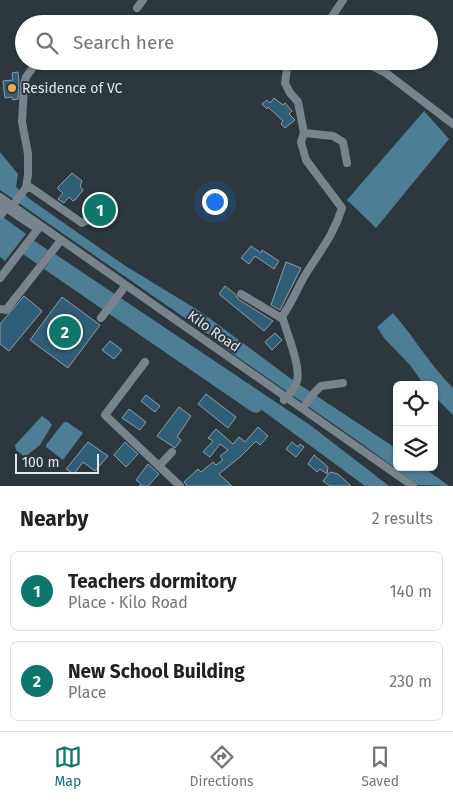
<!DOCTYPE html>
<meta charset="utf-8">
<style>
body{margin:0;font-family:"Fira Sans",sans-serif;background:#f6f6f6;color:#202124}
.controls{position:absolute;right:15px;bottom:15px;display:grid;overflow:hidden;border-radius:8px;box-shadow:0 1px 4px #0004}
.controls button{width:45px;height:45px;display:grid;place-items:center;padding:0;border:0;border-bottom:1px solid #e0e0e0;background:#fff;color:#202124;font:25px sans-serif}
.scale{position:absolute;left:15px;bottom:12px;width:84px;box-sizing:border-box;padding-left:5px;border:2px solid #e0e7eb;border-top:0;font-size:14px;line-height:18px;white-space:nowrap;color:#e0e7eb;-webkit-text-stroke:4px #2c383e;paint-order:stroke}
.you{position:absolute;left:214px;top:201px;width:18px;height:18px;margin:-12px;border:4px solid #fff;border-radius:50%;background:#1a73e8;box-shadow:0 0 0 8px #1a73e833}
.badge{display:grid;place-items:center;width:32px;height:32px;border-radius:50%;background:#0f766e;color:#fff;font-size:16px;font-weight:700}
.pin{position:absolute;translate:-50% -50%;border:2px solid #fff;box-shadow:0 1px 5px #0006}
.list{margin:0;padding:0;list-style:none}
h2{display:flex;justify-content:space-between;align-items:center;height:65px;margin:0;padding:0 20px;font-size:21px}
h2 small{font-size:16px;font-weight:400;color:#757577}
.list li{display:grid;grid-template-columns:32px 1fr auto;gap:15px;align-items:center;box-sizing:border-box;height:80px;margin:0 10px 10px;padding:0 10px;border:1px solid #e0e0e0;border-radius:8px}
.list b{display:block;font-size:19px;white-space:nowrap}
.list p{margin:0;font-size:16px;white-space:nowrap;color:#757577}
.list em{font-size:16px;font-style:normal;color:#757577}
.icon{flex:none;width:28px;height:28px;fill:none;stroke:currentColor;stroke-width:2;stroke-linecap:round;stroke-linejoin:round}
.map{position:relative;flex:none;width:453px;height:486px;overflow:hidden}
.search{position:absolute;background:#fff;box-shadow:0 1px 4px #0004;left:15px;right:15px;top:15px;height:55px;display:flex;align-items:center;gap:12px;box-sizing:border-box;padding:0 18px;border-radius:28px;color:#757577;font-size:19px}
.sheet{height:245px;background:#fff}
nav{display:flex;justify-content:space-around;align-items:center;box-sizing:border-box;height:70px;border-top:1px solid #e0e0e0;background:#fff;font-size:14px;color:#757577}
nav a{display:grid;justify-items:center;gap:2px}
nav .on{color:#0f766e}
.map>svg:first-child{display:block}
.water{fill:#4e7d96}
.building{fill:#2f5e76;stroke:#8f9ca4}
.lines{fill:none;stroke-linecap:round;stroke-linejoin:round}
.minor{stroke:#77848b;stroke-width:8}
.poi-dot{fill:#eea73d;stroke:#2c383e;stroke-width:2}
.labels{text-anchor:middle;stroke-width:4;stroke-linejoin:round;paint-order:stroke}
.poi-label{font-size:14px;fill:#e0e7eb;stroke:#2c383e;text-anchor:start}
.street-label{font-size:14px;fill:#e0e7eb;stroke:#2c383e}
</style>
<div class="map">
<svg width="453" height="486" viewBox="0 0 453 486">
<rect width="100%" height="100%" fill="#2c383e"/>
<!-- water -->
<g class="water">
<path d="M424,111L449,139L376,228L347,200Z"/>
<path d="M0,152L18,174L16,187L31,200L124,265L201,312L294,381L397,449V467H423L449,486L418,485L365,446L236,356L208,334L10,197L0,190Z"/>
<path d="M3,217L26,234L5,261L0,257V221Z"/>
<path d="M33,240L48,250L37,264L23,254Z"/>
<path d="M55,254L310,425L389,486H365L262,410L257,413L252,412L44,269Z"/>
<path d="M393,313C414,337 430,365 453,388V415L434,396V385H424L410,365L384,338L377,327Z"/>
<path d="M42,416L49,421L52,425L40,445L25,457L16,450L15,445Z"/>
<path d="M64,422H67L83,433L63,460L46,447V445Z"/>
</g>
<!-- building -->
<g class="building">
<path d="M18,72L19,81L18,99L13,100L12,97L5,98L3,81L13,80L12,73Z"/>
<path d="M274,98L283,105L285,103L292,111L289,114L295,120L285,128L281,124L283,121L268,107L267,109L262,104L267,100L270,103Z"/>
<path d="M72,173L82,181L80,186L83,190L76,199L73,201L69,197L64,203L58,199L63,193L58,189V187Z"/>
<path d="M251,246L261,253L262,250L279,261L274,269L255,256L249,264L241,258Z"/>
<path d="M286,262L301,268L280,310L271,305Z"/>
<path d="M225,286L235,294L238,299L273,321L264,331L219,294Z"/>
<path d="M24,296L42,311L9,351L0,344V324Z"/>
<path d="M62,297L100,325L68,368L30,340Z"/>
<path d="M275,333L282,340L272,350L265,342Z"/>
<path d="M110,341L122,350L114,359L102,350Z"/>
<path d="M206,394L236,417L228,428L198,404Z"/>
<path d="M146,395L160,406L155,412L141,401Z"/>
<path d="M179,407L191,416L177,437L181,440L175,448L157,436Z"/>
<path d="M129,409L146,422L140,430L122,418Z"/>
<path d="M258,427L268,436L260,445L256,441L240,457L219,474L232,486H187L185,483L184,482L198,469L201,472L213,462L216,465L223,460L220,456L228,450L220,444L210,457L203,452L213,441L208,438L216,429L233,444L239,437L245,442Z"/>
<path d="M88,442L108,456L95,471L83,462L74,474L66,469Z"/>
<path d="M125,442L138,454L126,467L114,455Z"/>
<path d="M292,442L298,447L300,444L304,447L296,457L286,449Z"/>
<path d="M314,455L328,467L327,474L320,469L317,472L308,464Z"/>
<path d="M148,464L159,474L148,486H139L141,484L136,480Z"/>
<path d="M330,472L338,474L351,486H330L323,481Z"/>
</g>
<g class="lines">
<!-- minor -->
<g class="minor">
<path d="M137,8L143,0"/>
<path d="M327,24L343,0"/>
<path d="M288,61L285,83L290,93L298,102L304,133L333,136L343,142L347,163"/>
<path d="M361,61L386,73L453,124"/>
<path d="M26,188L28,175V154L22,122L24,85L26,77L36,63"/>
<path d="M0,197L413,486"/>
<path d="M0,204L33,226"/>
<path d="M11,208L25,189L30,187L82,223L86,221L100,203"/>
<path d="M0,216L6,208"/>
<path d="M0,278L38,229"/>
<path d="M241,294L283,319C287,334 303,371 296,384C294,390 288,395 284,400"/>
<path d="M0,309L6,310L58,244"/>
<path d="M101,318L123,289"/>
<path d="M281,318C291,305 296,291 304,277C319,252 333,237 342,208L306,160L301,142L304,133"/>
<path d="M145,362L105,415L180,486"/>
<path d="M303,408L314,393L321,386L343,383"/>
<path d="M159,466L172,452"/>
</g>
</g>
<!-- markers -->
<circle class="poi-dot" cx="12" cy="88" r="5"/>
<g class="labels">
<!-- poi labels -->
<g class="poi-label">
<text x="22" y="93">Residence of VC</text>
</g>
<!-- street labels -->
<g class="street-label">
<text transform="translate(214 331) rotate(35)" y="5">Kilo Road</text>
</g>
</g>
</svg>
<div class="controls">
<button><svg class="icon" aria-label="locate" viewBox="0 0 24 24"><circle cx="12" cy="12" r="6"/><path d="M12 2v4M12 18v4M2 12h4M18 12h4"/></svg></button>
<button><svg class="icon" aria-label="layers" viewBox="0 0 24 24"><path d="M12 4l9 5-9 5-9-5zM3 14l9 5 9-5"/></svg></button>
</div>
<div class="scale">100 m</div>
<div class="you"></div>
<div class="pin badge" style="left:100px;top:210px">1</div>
<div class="pin badge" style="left:65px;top:332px">2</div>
<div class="search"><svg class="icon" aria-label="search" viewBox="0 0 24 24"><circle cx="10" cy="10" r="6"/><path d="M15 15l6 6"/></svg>Search here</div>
</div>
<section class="sheet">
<h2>Nearby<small>2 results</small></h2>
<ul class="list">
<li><span class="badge">1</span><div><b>Teachers dormitory</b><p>Place · Kilo Road</p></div><em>140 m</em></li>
<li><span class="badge">2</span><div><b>New School Building</b><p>Place</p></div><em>230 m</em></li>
</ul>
</section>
<nav>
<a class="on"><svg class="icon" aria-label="map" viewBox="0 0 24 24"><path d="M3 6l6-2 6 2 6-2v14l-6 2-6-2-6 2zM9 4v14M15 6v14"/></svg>Map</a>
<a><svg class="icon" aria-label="directions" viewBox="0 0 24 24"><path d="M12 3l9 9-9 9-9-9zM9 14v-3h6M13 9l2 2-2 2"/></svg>Directions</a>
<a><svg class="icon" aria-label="saved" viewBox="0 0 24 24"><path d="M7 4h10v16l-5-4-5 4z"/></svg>Saved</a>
</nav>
